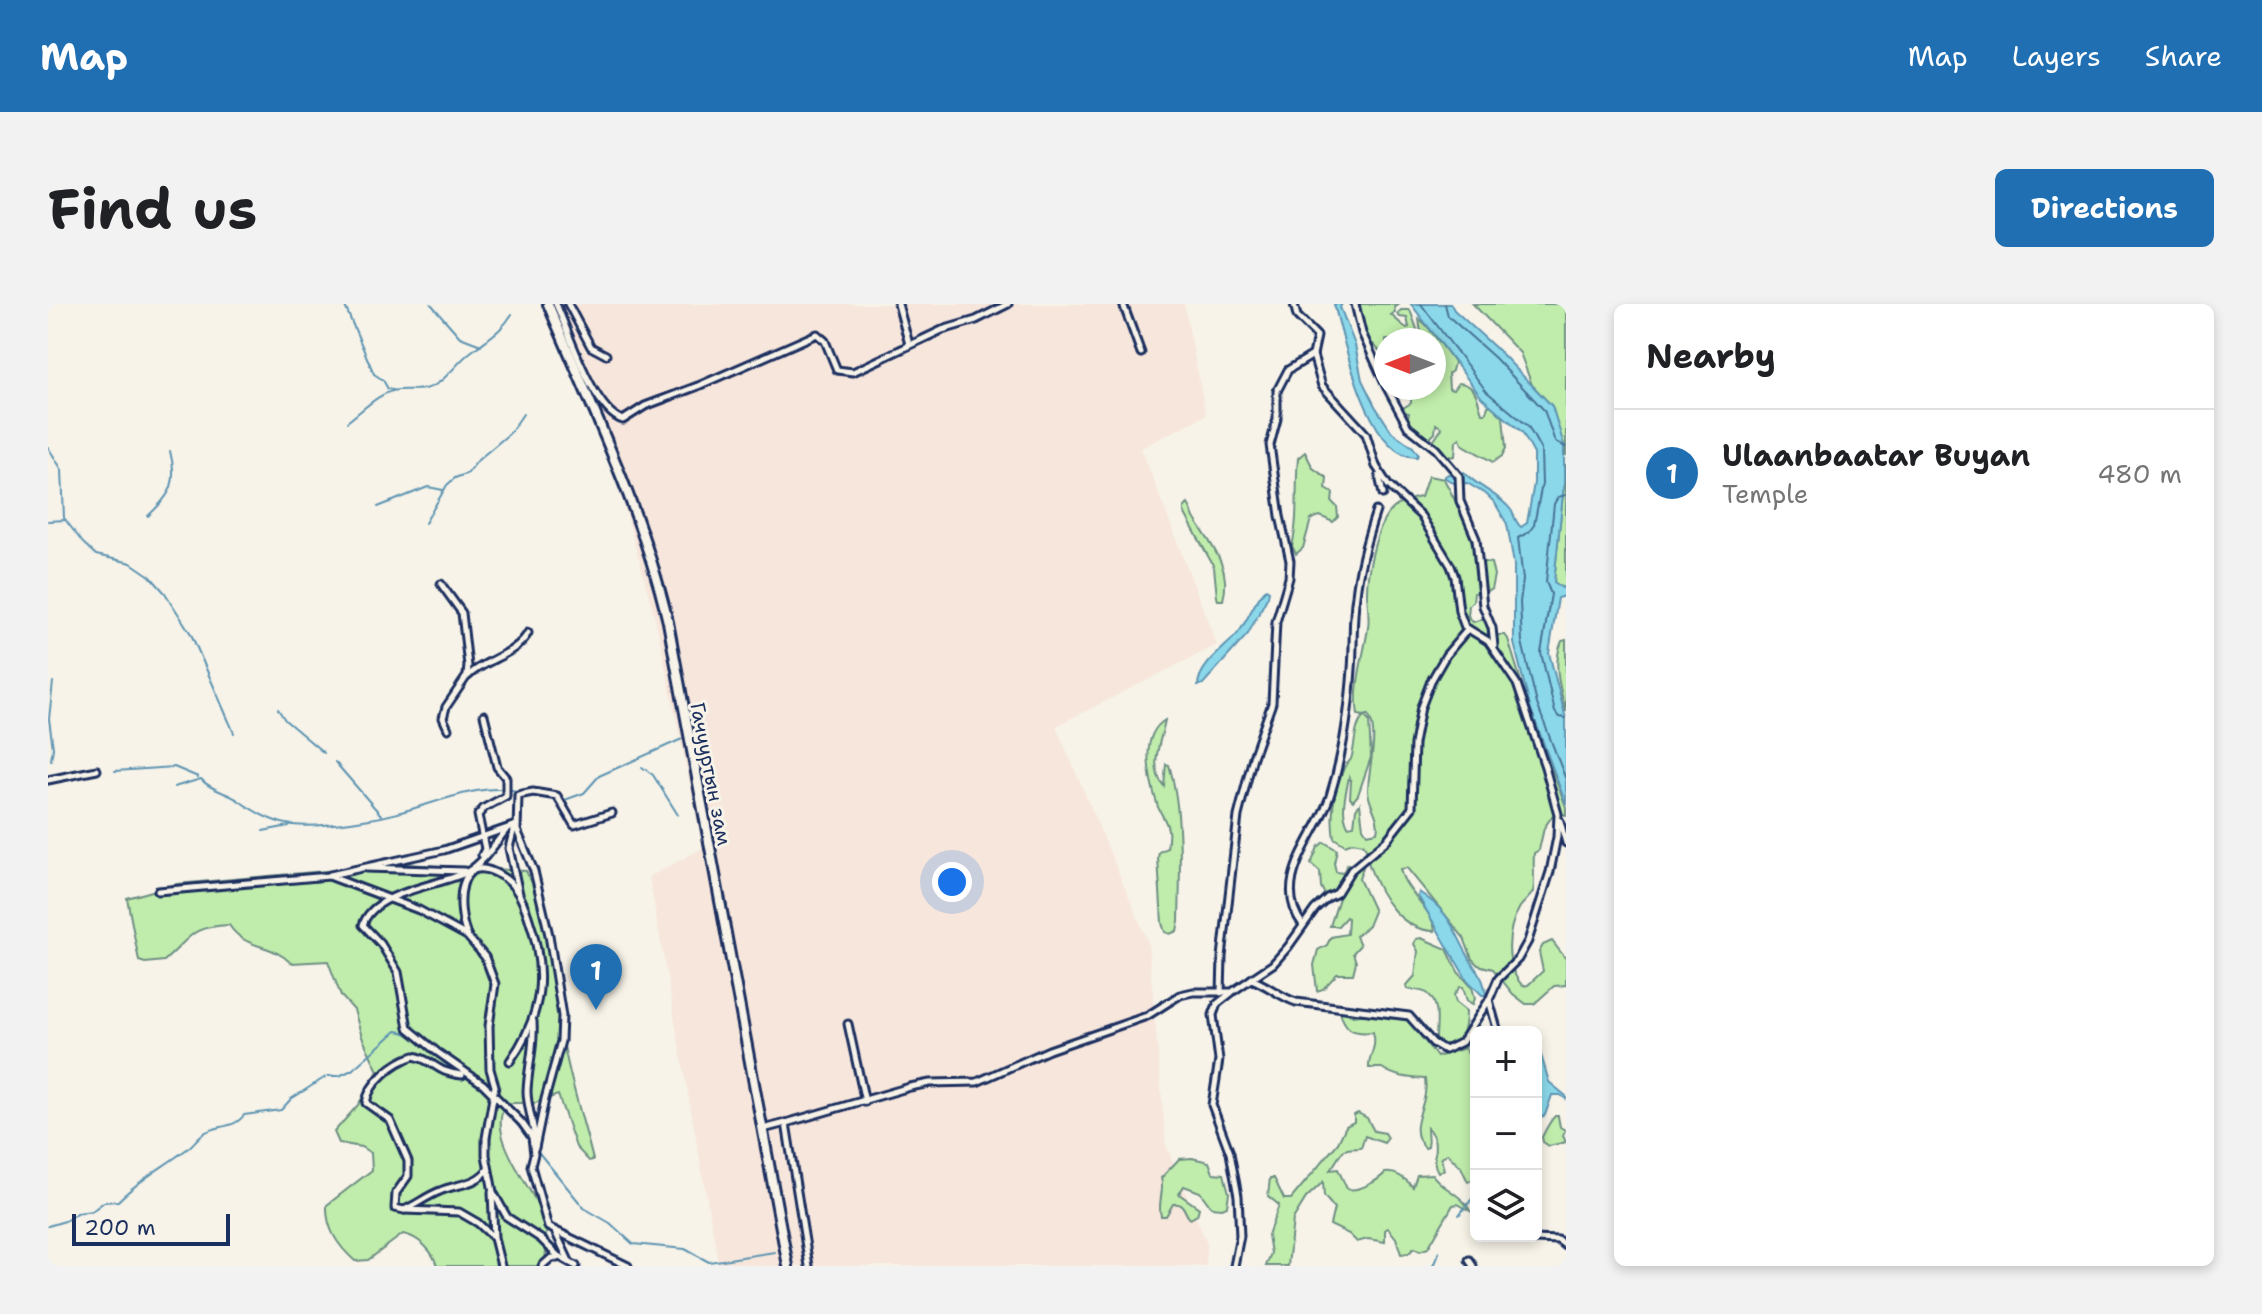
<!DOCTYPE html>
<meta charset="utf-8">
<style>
body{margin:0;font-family:"Shantell Sans",sans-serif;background:#f2f2f2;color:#202124}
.controls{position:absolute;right:24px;bottom:24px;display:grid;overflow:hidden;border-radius:12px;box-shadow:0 4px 12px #0003}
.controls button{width:72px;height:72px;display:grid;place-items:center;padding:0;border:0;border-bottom:2px solid #e0e0e0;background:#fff;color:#202124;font:40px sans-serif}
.compass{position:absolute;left:1326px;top:24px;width:72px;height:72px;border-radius:50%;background:#fff;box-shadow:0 4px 12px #0003;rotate:270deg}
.scale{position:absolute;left:24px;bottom:20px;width:158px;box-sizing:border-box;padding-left:8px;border:4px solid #1b2f5e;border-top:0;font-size:22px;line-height:28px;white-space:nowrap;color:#1b2f5e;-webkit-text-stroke:6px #f7f3e8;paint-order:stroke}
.you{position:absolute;left:904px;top:578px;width:28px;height:28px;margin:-20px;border:6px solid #fff;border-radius:50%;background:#1a73e8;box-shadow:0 0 0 12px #1a73e833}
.badge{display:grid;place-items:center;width:52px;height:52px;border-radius:50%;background:#1f6fb2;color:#fff;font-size:26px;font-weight:700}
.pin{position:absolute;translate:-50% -66px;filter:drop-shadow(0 2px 4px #0008)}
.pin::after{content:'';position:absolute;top:42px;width:28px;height:24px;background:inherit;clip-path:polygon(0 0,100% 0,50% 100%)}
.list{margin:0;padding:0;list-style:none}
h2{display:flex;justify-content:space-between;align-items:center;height:104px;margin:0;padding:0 32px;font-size:34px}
h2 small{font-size:26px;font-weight:400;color:#757577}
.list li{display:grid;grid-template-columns:52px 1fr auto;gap:24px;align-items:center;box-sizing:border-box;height:128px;padding:0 32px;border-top:2px solid #e0e0e0}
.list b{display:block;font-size:30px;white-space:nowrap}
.list p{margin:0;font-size:26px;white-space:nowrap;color:#757577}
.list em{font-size:26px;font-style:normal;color:#757577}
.icon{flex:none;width:44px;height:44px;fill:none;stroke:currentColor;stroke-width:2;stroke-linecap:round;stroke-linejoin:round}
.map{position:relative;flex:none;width:1518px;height:962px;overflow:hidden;border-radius:12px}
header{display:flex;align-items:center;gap:48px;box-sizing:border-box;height:112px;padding:0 40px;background:#1f6fb2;color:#fff}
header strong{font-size:38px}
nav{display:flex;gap:44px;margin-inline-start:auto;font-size:28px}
.intro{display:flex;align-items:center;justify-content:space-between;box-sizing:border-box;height:192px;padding:0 48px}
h1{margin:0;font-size:56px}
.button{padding:20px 36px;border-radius:12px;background:#1f6fb2;color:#fff;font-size:28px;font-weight:700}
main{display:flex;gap:48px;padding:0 48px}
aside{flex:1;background:#fff;border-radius:12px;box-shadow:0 4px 12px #0003}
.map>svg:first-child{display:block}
.built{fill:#f7e6db}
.green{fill:#c0edab;stroke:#6e8e84;stroke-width:2;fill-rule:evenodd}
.water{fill:#8bd8ea;stroke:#5e94b2;stroke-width:2}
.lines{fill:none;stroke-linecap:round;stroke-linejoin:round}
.shore{stroke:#487396;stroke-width:2}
.stream{stroke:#5e94b2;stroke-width:2}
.street-casing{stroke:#1b2f5e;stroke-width:11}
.secondary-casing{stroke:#1b2f5e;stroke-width:14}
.street{stroke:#f7f3e8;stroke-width:5}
.secondary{stroke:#f7f3e8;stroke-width:8}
.labels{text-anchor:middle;stroke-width:6;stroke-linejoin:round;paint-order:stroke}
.street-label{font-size:20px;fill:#1b2f5e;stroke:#f7f3e8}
</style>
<header>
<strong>Map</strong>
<nav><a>Map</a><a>Layers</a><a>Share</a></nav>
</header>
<div class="intro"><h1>Find us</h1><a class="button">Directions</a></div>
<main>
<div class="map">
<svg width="1518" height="962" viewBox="0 0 1518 962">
<rect width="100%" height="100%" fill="#f7f3e8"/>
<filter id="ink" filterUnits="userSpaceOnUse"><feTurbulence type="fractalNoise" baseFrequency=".0125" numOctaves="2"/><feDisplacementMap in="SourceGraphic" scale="16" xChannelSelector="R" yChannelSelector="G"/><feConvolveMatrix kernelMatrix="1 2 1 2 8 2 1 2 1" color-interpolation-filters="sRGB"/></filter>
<g filter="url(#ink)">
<!-- built -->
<path class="built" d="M498,0H1136L1158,111L1093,144L1169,341L1008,422L1100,638L1118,841L1159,940L1158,962H671L601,573L655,544L608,318L570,179Z"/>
<!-- green -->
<g class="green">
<path d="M1307,0H1352L1346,3L1347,8L1343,11L1358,24L1361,23L1359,14L1352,13L1349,10L1353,6H1362L1370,28L1369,36H1338V54L1325,40L1317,35Z"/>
<path d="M1425,0H1518V152L1504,102L1484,81L1472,49Z"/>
<path d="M1371,15C1381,20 1398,47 1406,58L1404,67L1400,70L1401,85L1405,86L1410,79C1429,80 1429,95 1434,109H1438L1440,102L1443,101L1455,113L1458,144L1454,152L1445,158L1414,140L1412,134L1408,137L1407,152C1398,154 1387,147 1385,138L1394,124L1388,120L1387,129L1380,136L1363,123L1359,117L1361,109L1356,108L1355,104L1363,99V95L1352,88L1344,92L1343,84H1386V36H1374Z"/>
<path d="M1257,148L1265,164L1279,174L1278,185L1285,189L1284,198L1289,203L1290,213L1285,218L1272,212L1263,215L1255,244L1248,250L1244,242C1251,214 1247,184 1250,154Z"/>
<path d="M1518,160V281L1514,284L1506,278Z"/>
<path d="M1380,172L1396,175L1418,218L1429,257L1443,259L1446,271L1443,286L1426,289L1425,297L1421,301L1420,312L1425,318L1437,314L1444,331H1457L1460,335L1478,394L1518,503V511L1507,508L1496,524L1491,546L1486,549C1485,559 1487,582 1485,588C1482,593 1476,598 1472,603C1458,626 1456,663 1475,682L1480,681L1495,667L1491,648L1495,641L1504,637L1518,655V681L1506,682L1486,700H1478L1465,690L1445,665L1430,661L1424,655L1416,634L1359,564L1352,565C1357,588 1385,605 1387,627C1353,627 1332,592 1322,564C1318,555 1322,548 1315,540L1305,538L1297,541L1286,534C1282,510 1286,486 1296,464C1298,461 1301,458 1303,455C1308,441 1305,424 1316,412L1310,411C1305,382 1316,352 1320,324C1322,312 1319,299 1319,287C1319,268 1328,224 1341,209C1349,199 1361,195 1373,193ZM1320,411C1332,428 1320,466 1320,486C1320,501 1333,513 1329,528L1319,530L1315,524L1312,500L1308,505L1306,521L1300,522C1292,507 1298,489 1301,473L1303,477L1302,494L1305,497L1310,491L1323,453L1321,417L1316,412Z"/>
<path d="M1140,200C1144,205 1144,212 1148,217C1164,242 1184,264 1175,296H1170L1169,293L1166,263L1136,208V204Z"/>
<path d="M1518,336V408C1512,385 1504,359 1514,337Z"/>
<path d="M1117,416C1113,437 1100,464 1116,482L1118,460L1121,461C1135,506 1132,570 1131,617L1129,627L1122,630L1117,628L1114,619L1110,554L1111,548L1119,544C1120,538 1121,532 1120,526C1119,517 1113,511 1110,503C1102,478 1090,432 1117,416Z"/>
<path d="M1276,538L1289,546L1286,559L1288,568L1295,569L1299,560L1315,563L1311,575L1326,607L1320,622L1308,632L1312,641L1305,649L1308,658L1305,670H1289L1275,685L1269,687L1266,661L1270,646L1279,641L1283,633L1299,630L1300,614L1298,613L1290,622H1282L1292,591L1278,593L1273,583L1272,568L1263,560L1270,543Z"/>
<path d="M358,560L478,567C508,620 506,684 516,742C523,780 536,819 545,856L541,857L528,843L510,791L487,799H459C436,828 482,881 493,907C500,923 499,945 496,962H389C385,947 371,933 355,930L320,956L307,957C289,941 278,924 279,901L324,866L323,849L313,843L291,839L286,828L310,801L330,767L314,733L306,706L293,692L280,657L243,659C223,638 198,647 181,621C140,623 144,633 116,657L97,659L91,657L79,594L129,580Z"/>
<path d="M1373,634L1399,645L1410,668L1424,683L1427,694L1425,700L1419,697L1415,683H1412L1406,691L1408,699L1418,707C1418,726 1415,741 1394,742L1388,735C1388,720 1393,700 1379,689C1374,686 1365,686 1359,685L1358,682L1367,672L1370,647L1366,640L1368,635Z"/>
<path d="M1291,705L1305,712L1328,709L1339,714L1360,715L1389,753L1417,744L1420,750L1428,749V874L1420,878L1413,863L1399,850L1393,854L1396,866L1390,868C1380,852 1395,840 1379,824L1380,843L1377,844C1356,823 1382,802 1377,775C1361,774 1347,773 1334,764H1321C1320,752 1330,743 1325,728C1303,730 1297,726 1291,705Z"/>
<path d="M1310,809L1319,814L1326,827L1337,829L1340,834L1336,839L1317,832L1313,844C1289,844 1297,847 1282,866L1290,865L1299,885C1310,888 1330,877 1337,869C1348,867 1358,875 1365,883L1369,871L1384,870C1394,886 1415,890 1422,907L1410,900L1405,901L1380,944L1372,947L1366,944L1361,949L1353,950L1348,934L1340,924L1337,926V938L1320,935L1309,938L1301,930L1282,921L1286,904L1276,892L1275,878L1258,894L1245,915L1240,962H1218L1223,949L1220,931L1231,901L1220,892L1222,874H1226L1236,895H1243L1290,839L1298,822L1306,818V811Z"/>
<path d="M1510,812L1512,823L1517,826L1515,832L1518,838L1501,842L1495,838L1494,833C1498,825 1501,818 1507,812Z"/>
<path d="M1144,854L1161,858L1165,869L1176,870L1181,889L1179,902L1174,904L1163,903L1152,888L1136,882L1131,890L1151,904L1149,911L1142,915C1135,908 1138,898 1125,900L1118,912H1113C1109,899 1117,887 1113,874L1131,855Z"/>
</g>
<!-- water -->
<g class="water">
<path d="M1286,0H1294L1292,3L1307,41L1314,76L1327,102L1344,128L1365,143L1370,150L1369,153C1320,154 1296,36 1286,0Z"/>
<path d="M1363,0H1403L1406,6L1452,48L1504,102L1516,141V180L1506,278L1514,284L1518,281V291L1510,294L1501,349L1518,415V500L1482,403L1466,339V260L1459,220L1447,199L1439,191L1419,179L1407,180L1396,173L1400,170L1410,172L1416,168C1429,183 1451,190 1463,206C1467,212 1467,218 1473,223L1479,219L1486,179V150L1474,128L1434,94Z"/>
<path d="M1218,285L1221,287L1220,292L1200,330L1155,380L1150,382C1150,361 1179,343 1191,328C1201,314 1206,297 1218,285Z"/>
<path d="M1371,588C1404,609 1405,626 1423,657C1430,669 1437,676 1438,691H1434L1419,676L1370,592Z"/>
<path d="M1488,734L1501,778L1518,792V795L1512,791H1504L1497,811L1490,816Z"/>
</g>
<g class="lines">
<!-- shore -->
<g class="shore">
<path d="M1373,0L1439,88L1480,122L1493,146L1494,180L1486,221L1481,228L1470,234L1475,276L1472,298L1474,338L1489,400L1518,476"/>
<path d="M1397,0L1400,12L1447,54L1496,106L1507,138L1518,143"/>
<path d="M1518,191L1510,193L1506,200L1498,278L1503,290L1493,349L1507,408L1511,413L1518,414"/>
</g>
<!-- stream -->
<g class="stream">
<path d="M296,0L326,70L335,76L340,85L345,86"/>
<path d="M383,0L412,33L433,41"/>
<path d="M299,118C313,108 333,86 351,86C364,85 375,88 387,81C402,72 410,57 424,47C440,34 453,28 464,10"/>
<path d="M0,143L14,166L16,214L35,239L48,251L83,259L102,272L117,289L143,330L186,429"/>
<path d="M330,203L380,183L395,186"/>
<path d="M100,212C124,190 130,178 122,147"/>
<path d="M0,217L18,216"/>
<path d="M377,219L399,181L407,174L420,169L430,156L462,129L475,110"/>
<path d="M230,405L237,416L276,449"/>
<path d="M3,456L5,444L1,415L5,378"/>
<path d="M287,458L333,511"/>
<path d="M594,463L605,471L630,511"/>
<path d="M67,467L126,463L150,473"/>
<path d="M126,483L153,475C162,486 178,488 190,496C205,507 226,519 245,521C274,524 332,515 360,506C397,496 435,478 473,488"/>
<path d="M479,490L508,496"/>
<path d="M514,497L536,489L551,472L634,435"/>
<path d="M215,527L241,522"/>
<path d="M414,771L442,790"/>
<path d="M458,806L483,839"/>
<path d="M487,844L536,904L562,919L585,940L637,945L661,958L727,948"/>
<path d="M1411,911L1428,890"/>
<path d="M0,922L17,917L29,909L44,907L56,898L70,897C92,875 114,864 139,845C146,840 151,831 158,828C172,820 186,825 196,811L233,806L243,795L279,772H291L304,766L348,727C370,728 390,757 408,768"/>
<path d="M1385,962L1391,948"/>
</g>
<!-- street casing -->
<g class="street-casing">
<g id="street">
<path d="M508,0C521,28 545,107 575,116L597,102L650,82L769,30L777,37L789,66L805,68L894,26L928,16L960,0"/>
<path d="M520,0L543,43L558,51"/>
<path d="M850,0L861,40"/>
<path d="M1075,0L1093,49"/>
<path d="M1307,0L1314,29L1338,82"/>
<path d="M1265,51L1274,82L1318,130L1328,162"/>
<path d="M1339,84L1360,123L1388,145L1411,172L1412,197L1428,235L1435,302L1444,324L1446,342"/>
<path d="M1328,162L1340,181L1373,212L1403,262L1407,273L1411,307L1417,323L1440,337L1469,380L1497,463L1510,510L1509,533L1502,568L1480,637L1470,655L1450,675L1441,696"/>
<path d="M1331,172L1335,190"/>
<path d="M393,280L414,309L420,362L419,372L398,403L395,414L400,425"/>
<path d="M420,372C437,355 468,351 480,329"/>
<path d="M0,476L49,466"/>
<path d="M1512,517L1518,539"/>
<path d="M466,524L461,544L471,590"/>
<path d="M458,526C447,540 435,559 419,568C392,582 325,587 315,621L333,640L350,668L360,724L389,748L435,780L474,819L484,833L486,850L483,862L500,923L580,962"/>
<path d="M434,551L437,545L430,511L436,504L458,492V474L449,463L436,411"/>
<path d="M318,564L416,567"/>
<path d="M282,571L396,546L468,521"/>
<path d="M110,587L281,572L371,606L419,632L437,653L447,680L441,722L442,765L447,782L438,834V851L445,888L459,913L493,935L510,952L528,962"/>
<path d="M1255,621C1222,577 1268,534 1282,492C1295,451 1301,408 1304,365C1306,340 1304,316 1308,291C1311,263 1319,234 1328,207"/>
<path d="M419,631C408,604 408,544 453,572C468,580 475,597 480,612C499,666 496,709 462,757"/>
<path d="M1204,674L1225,660L1240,643L1267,605L1279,594L1289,589L1303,566L1338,537L1364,504L1366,440L1373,403L1383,377L1398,351L1420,325"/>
<path d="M1173,689L1174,653L1190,512L1205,453L1224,399L1228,318L1241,274L1242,257L1232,212L1222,141L1229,115V87L1240,66L1265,51L1269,32L1249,12L1246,0"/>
<path d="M1183,689L1169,700L1165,711L1171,756L1164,801L1182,849L1190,892L1192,932L1186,962"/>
<path d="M485,717C487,741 480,763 479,787C479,803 486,820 487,837"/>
<path d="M800,720L817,798"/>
<path d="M715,825L738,819"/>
<path d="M487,844L497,795L513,737L514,712L501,631L486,567L469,526L470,491L485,488L509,492L526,521L564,509"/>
<path d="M440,865C429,881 408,880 392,887C379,892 368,901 356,906L411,908L430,919L446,934"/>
<path d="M444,888L446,934L453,962"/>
<path d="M356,906L347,904L348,889L360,872V857L342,816L318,799C321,778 346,758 366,752C386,756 388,769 414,771"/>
<path d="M507,927L521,957"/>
<path d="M1486,935L1510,936L1518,942"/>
<path d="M1421,956L1425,962"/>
<path d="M494,962L503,954H509"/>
<path d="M761,962L738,819L862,783L882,779L929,778L1001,746L1099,712L1132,691L1145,688H1184L1203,675C1220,681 1232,693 1248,698L1361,712L1385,739L1397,746L1414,738L1441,696L1450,728"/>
</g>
</g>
<!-- secondary casing -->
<g class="secondary-casing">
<path id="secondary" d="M500,0C544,104 594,207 620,318L740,962"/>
</g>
<!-- street -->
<use href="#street" class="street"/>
<!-- secondary -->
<use href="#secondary" class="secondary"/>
</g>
</g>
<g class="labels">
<!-- street labels -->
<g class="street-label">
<text transform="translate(663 470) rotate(79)" y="7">Гачууртын зам</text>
</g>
</g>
</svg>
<div class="controls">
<button>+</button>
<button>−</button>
<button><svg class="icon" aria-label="layers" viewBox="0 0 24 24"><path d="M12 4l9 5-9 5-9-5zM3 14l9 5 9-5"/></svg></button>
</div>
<svg class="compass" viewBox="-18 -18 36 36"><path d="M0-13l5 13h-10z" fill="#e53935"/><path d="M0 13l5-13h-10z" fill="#757577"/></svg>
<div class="scale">200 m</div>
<div class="you"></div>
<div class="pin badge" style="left:548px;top:706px">1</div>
</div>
<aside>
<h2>Nearby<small></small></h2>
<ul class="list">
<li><span class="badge">1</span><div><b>Ulaanbaatar Buyan</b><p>Temple</p></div><em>480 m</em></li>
</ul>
</aside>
</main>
